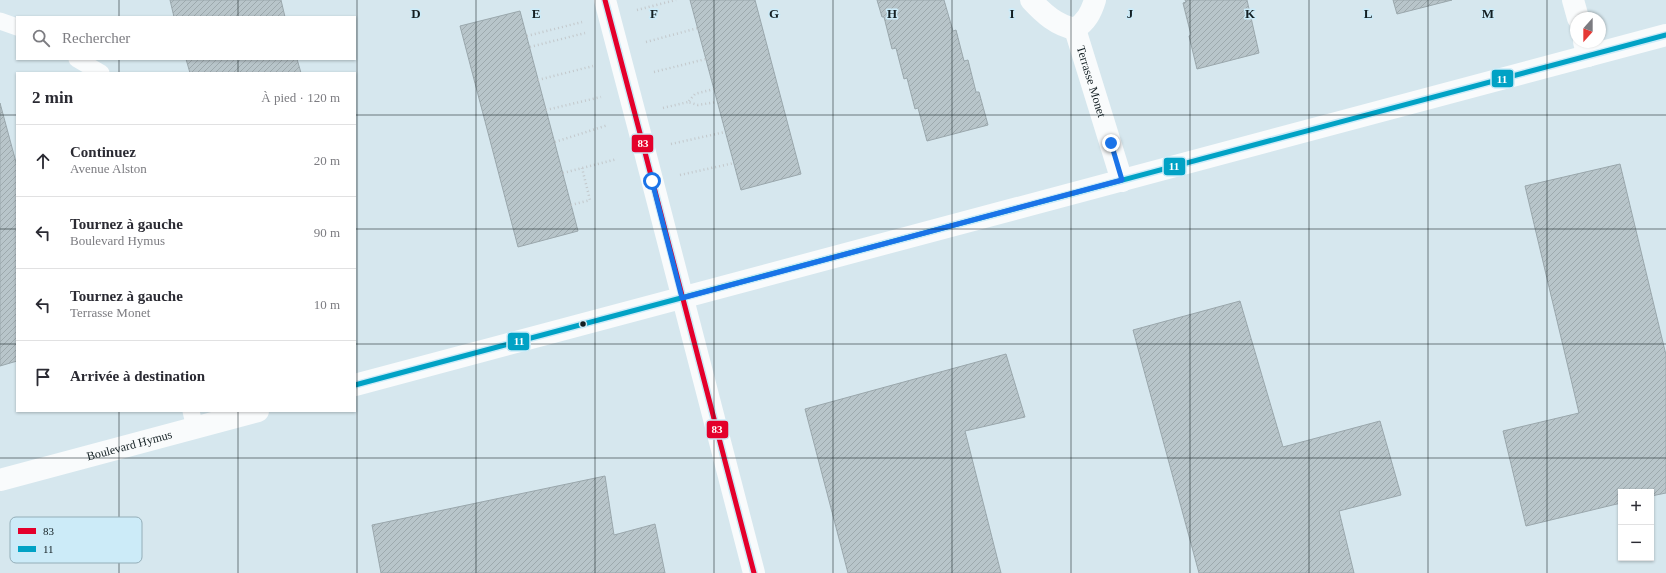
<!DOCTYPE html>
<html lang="fr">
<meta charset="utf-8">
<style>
body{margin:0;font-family:"Times New Roman",serif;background:#f2f2f3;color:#2b2b33}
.controls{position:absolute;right:12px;bottom:12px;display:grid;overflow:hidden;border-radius:0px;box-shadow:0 1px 3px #0004}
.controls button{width:36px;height:36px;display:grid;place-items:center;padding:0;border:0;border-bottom:1px solid #e1e1e2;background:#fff;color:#2b2b33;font:20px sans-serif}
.compass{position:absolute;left:1570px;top:12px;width:36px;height:36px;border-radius:50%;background:#fff;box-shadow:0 1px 3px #0004;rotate:201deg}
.stop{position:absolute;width:12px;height:12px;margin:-9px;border:3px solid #1a73e8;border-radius:50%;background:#fff}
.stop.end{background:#1a73e8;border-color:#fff;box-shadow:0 1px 4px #0008}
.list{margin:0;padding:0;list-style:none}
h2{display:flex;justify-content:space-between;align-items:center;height:52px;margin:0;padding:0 16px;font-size:17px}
h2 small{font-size:13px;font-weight:400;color:#7c7c81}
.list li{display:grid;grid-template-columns:26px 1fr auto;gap:12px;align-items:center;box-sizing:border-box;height:72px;padding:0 16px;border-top:1px solid #e1e1e2}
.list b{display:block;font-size:15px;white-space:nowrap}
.list p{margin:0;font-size:13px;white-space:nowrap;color:#7c7c81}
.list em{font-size:13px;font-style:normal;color:#7c7c81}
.icon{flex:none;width:22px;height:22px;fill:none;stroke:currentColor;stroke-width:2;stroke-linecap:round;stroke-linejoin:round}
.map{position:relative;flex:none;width:1666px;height:573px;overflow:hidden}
.search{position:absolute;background:#fff;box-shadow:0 1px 3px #0004;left:16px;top:16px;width:340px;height:44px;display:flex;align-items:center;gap:10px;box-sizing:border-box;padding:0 14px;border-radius:0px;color:#7c7c81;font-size:15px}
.panel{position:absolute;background:#fff;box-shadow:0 1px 3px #0004;left:16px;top:72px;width:340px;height:340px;border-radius:0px}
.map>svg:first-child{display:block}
.building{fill:url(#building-hatch);stroke:#9aa7ac}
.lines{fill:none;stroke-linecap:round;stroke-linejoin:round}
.path{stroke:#c3c8cb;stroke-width:2.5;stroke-dasharray:1 3;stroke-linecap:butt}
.service{stroke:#f9fbfc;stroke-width:17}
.minor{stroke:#f9fbfc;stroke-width:22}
.tertiary{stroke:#f9fbfc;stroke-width:22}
.bus-1-casing{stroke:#ccebf8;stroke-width:8}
.bus-2-casing{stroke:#ccebf8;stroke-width:8}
.bus-1{stroke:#e4002b;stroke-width:5}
.bus-2{stroke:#01a2c5;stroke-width:5}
.route{stroke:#1a73e8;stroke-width:5}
.grid{fill:none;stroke:#131f23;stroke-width:1;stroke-opacity:0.55}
.bus-dot{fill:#131f23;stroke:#ccebf8;stroke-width:1.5}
.labels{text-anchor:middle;stroke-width:3;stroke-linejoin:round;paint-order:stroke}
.street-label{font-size:12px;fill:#131f23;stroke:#ccebf8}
.key{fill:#ccebf8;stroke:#94aeb8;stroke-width:1}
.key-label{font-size:11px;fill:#131f23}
.grid-label{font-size:13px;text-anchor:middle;font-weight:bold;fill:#131f23;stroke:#ccebf8;stroke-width:3;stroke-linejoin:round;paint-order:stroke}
.line-badge{stroke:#ccebf8;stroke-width:1.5}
.badge-label{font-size:11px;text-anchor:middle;font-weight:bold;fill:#fff}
</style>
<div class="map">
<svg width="1666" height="573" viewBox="0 0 1666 573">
<defs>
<pattern id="building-hatch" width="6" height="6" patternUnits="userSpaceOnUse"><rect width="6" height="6" fill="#b8c5ca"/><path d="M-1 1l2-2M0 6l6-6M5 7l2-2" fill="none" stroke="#9da9ad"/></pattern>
</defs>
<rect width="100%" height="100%" fill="#d6e7ee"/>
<!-- building -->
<g class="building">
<path d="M170,0H281L285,17H174Z"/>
<path d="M690,0H755L801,174L741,190Z"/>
<path d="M877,0H944L953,31L956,30L964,61L968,60L976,92H979L988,125L927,141L918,108L915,109L907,78L904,79L896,48L892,49L884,17H882Z"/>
<path d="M1185,0H1247L1259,53L1197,69L1189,36L1191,35L1183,3L1186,2Z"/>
<path d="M1393,0H1452L1397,14Z"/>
<path d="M520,11L578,231L518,247L460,26Z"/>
<path d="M186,59H297L301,73H190Z"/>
<path d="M0,103L17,166V361L0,366Z"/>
<path d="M1620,164L1666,355V493L1651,496V492H1621V503L1526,526L1503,431L1579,413L1525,186Z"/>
<path d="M1240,301L1283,447L1380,421L1401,495L1339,511L1354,573H1199L1133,330Z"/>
<path d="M1006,354L1025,417L965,431L1001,573H848L805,409Z"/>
<path d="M605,476L614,535L655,524L665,573H381L372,525Z"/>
</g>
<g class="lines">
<!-- path -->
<g class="path">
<path d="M637,10L676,0"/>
<path d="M527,36L582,22"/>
<path d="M646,42L698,28"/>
<path d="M530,47L585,33"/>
<path d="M654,72L706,59"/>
<path d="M538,80L593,66"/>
<path d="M714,89L695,94L688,102L698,105L717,102"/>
<path d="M663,108L688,102"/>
<path d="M546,110L601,97"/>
<path d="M555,142L608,125"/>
<path d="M671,144L725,132"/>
<path d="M563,173L617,159"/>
<path d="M680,175L734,163"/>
<path d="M571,205L590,200L582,168"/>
</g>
<!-- service -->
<g class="service">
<path d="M0,21L17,27"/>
<path d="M77,59L101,73"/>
<path d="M191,411L195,428"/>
</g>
<!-- minor -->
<g class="minor">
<path d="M605,0C655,191 706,382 754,573"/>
<path d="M1031,0C1044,14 1056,25 1075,29C1086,22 1091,13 1095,0"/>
<path d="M1573,0L1578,18"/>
<path id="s1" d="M1075,29L1122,181"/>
<path d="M1584,42L1588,56"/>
</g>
<!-- tertiary -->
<g class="tertiary">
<path d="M355,385L1666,35"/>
<path id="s2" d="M0,480L258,411"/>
</g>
<!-- bus-1 casing -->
<g class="bus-1-casing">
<path id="bus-1" d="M605,0C655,191 706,382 754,573"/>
</g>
<!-- bus-2 casing -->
<g class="bus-2-casing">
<path id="bus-2" d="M355,385L1666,35"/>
</g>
<!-- bus-1 -->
<use href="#bus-1" class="bus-1"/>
<!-- bus-2 -->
<use href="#bus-2" class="bus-2"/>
</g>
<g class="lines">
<!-- route -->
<path class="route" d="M652,181L682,298L1122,180L1111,143"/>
</g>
<!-- grid -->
<path class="grid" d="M119,0V17M238,0V17M357,0V573M476,0V573M595,0V573M714,0V573M833,0V573M952,0V573M1071,0V573M1190,0V573M1309,0V573M1428,0V573M1547,0V573M119,59V73M238,59V73M0,115H17M355,115H1666M0,229H17M355,229H1666M0,344H17M355,344H1666M119,411V573M238,411V573M0,458H1666"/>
<!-- markers -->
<circle class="bus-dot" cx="583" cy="324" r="3.5"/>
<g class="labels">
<!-- street labels -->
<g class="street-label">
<text dy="4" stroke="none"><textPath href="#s1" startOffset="55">Terrasse Monet</textPath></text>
<text dy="4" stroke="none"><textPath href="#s2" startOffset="134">Boulevard Hymus</textPath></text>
</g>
</g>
<!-- legend -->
<rect x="10" y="517" width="132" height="46" rx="6" class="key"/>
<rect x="18" y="528" width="18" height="6" fill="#e4002b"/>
<rect x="18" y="546" width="18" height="6" fill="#01a2c5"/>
<g class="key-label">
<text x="43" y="535">83</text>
<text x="43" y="553">11</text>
</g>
<g class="grid-label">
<text x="416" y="18">D</text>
<text x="536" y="18">E</text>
<text x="654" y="18">F</text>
<text x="774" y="18">G</text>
<text x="892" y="18">H</text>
<text x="1012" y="18">I</text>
<text x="1130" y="18">J</text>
<text x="1250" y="18">K</text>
<text x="1368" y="18">L</text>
<text x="1488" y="18">M</text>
</g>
<g class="line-badge">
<rect x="1491" y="69" width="23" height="19" rx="4" fill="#01a2c5"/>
<rect x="631" y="134" width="23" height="19" rx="4" fill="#e4002b"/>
<rect x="1163" y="157" width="23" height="19" rx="4" fill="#01a2c5"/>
<rect x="507" y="332" width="23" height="19" rx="4" fill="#01a2c5"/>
<rect x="706" y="420" width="23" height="19" rx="4" fill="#e4002b"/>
</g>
<g class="badge-label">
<text x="1502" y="83">11</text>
<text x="643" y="147">83</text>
<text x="1174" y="170">11</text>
<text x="519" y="345">11</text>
<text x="717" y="433">83</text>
</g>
</svg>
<div class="controls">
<button>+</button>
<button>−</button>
</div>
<svg class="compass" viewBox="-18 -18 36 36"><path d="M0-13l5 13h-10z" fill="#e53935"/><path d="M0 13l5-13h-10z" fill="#7c7c81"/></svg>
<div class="stop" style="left:652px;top:181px"></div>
<div class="stop end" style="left:1111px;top:143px"></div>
<div class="search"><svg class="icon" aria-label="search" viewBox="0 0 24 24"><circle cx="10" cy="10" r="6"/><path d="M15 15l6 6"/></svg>Rechercher</div>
<section class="panel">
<h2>2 min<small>À pied · 120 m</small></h2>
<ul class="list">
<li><svg class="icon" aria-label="ahead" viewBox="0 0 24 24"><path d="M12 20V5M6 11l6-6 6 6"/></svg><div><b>Continuez</b><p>Avenue Alston</p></div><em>20 m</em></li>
<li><svg class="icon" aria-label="left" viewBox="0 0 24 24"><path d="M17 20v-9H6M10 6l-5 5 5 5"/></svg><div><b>Tournez à gauche</b><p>Boulevard Hymus</p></div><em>90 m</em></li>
<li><svg class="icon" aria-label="left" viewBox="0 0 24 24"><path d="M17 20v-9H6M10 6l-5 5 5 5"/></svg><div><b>Tournez à gauche</b><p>Terrasse Monet</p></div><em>10 m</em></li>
<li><svg class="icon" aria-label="arrive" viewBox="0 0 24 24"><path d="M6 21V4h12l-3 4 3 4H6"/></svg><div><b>Arrivée à destination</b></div></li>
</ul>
</section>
</div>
